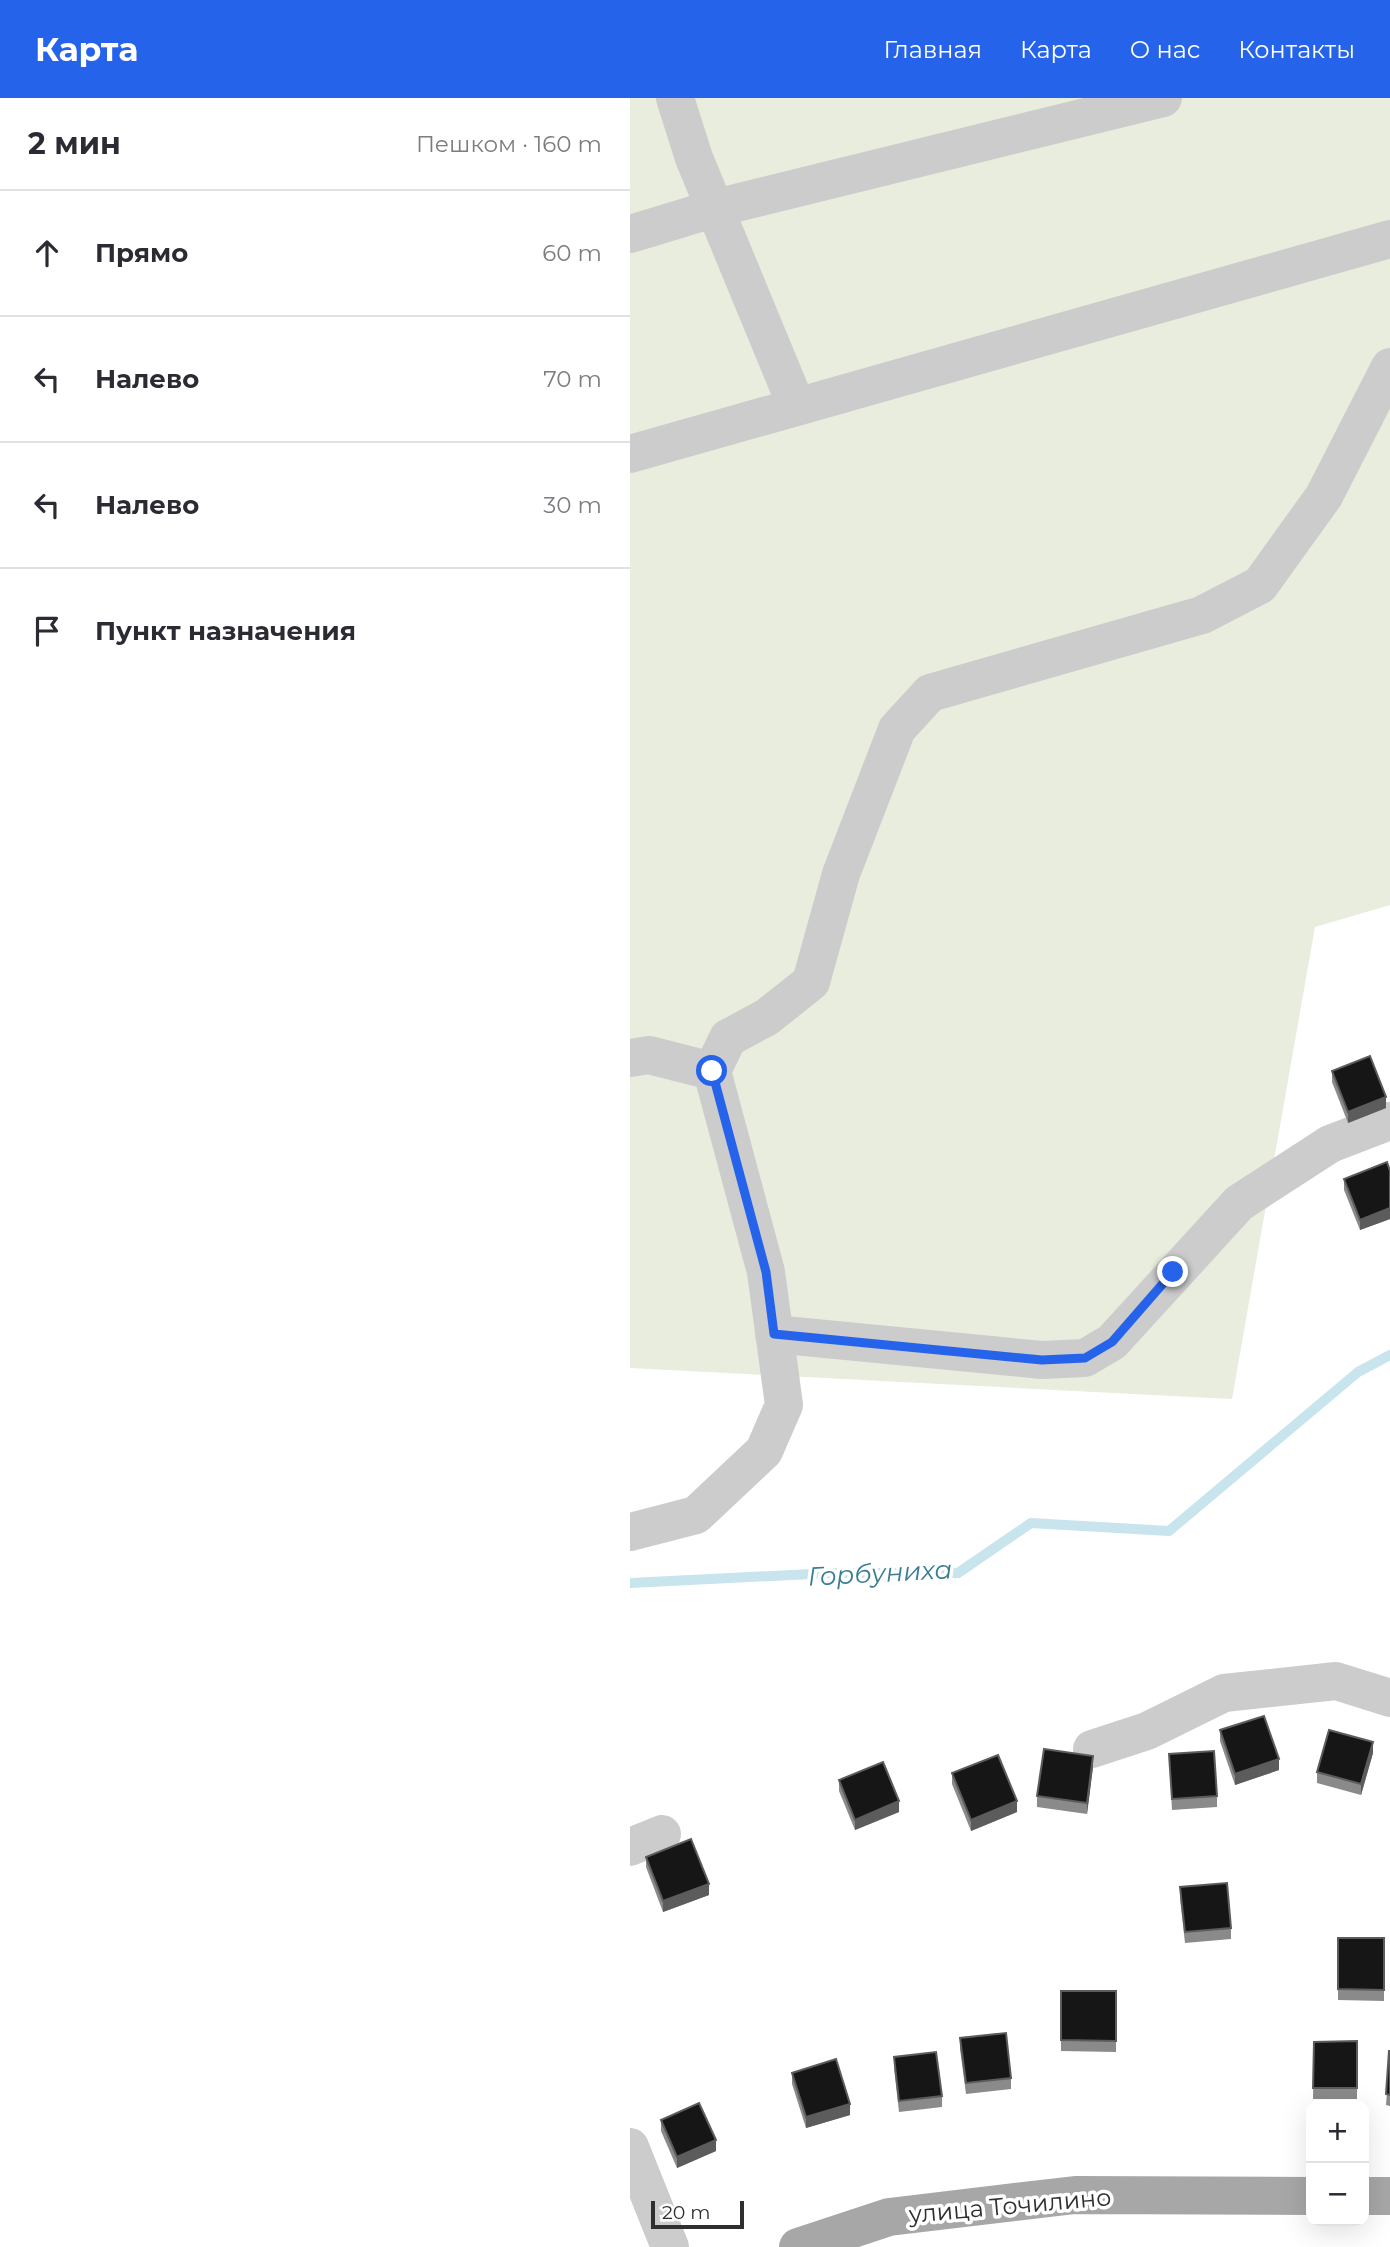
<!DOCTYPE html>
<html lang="ru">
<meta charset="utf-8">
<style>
body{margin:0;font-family:Montserrat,sans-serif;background:#f2f2f3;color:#2b2b33}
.controls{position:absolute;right:21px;bottom:21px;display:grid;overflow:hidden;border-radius:14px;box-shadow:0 7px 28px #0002}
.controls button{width:63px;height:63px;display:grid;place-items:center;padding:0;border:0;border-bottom:2px solid #e1e1e2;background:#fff;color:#2b2b33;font:35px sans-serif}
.scale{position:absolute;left:21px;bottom:18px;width:93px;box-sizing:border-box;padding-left:7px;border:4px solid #2f2f2f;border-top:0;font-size:19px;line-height:24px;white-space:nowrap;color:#2f2f2f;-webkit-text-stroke:5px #fff;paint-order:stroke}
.stop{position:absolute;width:21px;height:21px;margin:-16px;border:5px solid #2563eb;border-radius:50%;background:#fff}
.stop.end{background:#2563eb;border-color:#fff;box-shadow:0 2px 7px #0008}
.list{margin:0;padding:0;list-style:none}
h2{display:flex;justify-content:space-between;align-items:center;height:91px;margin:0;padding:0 28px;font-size:30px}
h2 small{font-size:23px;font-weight:400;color:#7c7c81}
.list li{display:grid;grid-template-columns:46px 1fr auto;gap:21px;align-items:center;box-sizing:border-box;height:126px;padding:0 28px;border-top:2px solid #e1e1e2}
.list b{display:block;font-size:26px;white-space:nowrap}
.list em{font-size:23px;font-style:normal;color:#7c7c81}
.icon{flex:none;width:38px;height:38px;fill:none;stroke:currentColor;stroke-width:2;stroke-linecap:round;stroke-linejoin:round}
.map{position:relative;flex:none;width:760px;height:2149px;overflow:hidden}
header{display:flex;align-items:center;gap:42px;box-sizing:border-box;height:98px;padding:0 35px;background:#2563eb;color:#fff}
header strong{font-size:33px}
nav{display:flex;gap:38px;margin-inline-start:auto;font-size:24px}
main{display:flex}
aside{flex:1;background:#fff}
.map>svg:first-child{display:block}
.green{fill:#e8eddd}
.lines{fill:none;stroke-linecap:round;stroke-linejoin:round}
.stream{stroke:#c8e4ed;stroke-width:10}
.minor{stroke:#ccc;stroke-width:38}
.major{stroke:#a7a7a7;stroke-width:38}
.wall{fill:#8a8a8a}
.shaded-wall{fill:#5c5c5c}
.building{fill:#161616;stroke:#5c5c5c;stroke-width:2}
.route{stroke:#2563eb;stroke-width:9}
.labels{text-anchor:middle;stroke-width:7;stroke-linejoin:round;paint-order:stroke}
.street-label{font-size:24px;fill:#2f2f2f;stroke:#fff}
.water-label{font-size:26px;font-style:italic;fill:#3a7e94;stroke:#fff}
</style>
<header>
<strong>Карта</strong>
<nav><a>Главная</a><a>Карта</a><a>О нас</a><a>Контакты</a></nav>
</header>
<main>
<aside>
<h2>2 мин<small>Пешком · 160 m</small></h2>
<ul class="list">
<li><svg class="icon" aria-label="ahead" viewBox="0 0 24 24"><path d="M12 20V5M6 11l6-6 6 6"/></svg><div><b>Прямо</b></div><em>60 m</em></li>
<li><svg class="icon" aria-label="left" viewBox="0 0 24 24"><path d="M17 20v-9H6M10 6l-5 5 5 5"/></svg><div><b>Налево</b></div><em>70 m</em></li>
<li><svg class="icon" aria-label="left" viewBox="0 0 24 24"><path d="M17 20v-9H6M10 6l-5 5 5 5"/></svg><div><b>Налево</b></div><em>30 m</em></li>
<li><svg class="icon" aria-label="arrive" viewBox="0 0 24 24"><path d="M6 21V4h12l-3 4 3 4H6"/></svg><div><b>Пункт назначения</b></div></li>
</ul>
</aside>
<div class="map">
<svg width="760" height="2149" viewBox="0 0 760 2149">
<rect width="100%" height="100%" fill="#fff"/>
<!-- green -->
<path class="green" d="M0,0H760V807L685,829L602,1301L0,1270Z"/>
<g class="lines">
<!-- stream -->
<path class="stream" d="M0,1485L202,1475H328L401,1425L539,1433L728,1274L760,1257"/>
<!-- minor -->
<g class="minor">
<path d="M45,0L64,60L166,307"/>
<path d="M0,136L86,110L533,0"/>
<path d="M0,356L760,141"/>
<path d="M0,960L19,957L82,973"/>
<path d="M144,1236L412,1262L455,1260L482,1244L609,1105L700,1046L760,1023"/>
<path d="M0,1434L66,1417L134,1353L154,1307L136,1174L82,973L98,940L137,919L181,884L211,776L267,631L300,595L572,517L630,487L694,398L760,269"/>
<path d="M462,1651L517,1633L594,1595L706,1583L760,1600"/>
<path d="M0,1749L32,1736"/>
<path d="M0,2049L40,2149"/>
</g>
<!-- major -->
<g class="major">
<path d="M734,2098H760"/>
<path d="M168,2149L259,2119L445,2097L681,2098"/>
</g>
</g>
<!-- wall -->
<g class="wall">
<path d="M702,973L756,1010L718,1025L702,984Z"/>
<path d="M760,1073V1121L730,1132L714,1092V1081Z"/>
<path d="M590,1632L649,1672L605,1687L590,1643Z"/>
<path d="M743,1655L731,1697L687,1685V1674Z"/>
<path d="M539,1656L587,1698V1709L542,1712Z"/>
<path d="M463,1669L457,1716L407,1709V1698Z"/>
<path d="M322,1675L387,1714L341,1733L322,1686Z"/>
<path d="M209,1682L269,1714L225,1732L209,1693Z"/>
<path d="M16,1759L79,1797L33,1814L16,1769Z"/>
<path d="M550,1789L601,1830V1841L555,1845L550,1800Z"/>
<path d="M708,1840H754V1903L708,1902Z"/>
<path d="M431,1893H486V1954L431,1953Z"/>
<path d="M330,1940L381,1980V1991L336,1996L330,1951Z"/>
<path d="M727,1943V2001H683L684,1944Z"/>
<path d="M760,1953V2008L756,2007Z"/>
<path d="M264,1959L312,1998V2009L269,2014L264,1970Z"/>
<path d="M162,1975L220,2017L176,2030L162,1986Z"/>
<path d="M31,2022L86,2053L47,2070L31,2033Z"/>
</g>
<!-- shaded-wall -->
<g class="shaded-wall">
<path d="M756,999V1010L718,1025V1014Z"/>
<path d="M760,1110V1121L730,1132V1122Z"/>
<path d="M743,1644V1655L731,1697V1686Z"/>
<path d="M463,1658V1669L457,1716V1705Z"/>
<path d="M649,1661V1672L605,1687V1676Z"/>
<path d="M269,1703V1714L225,1732V1722Z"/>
<path d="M387,1703V1714L341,1733V1722Z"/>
<path d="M79,1786V1797L33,1814V1803Z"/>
<path d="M220,2006V2017L176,2030V2019Z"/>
<path d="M86,2042V2053L47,2070V2059Z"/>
</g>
<!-- building -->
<g class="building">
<path d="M740,958L756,999L718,1014L702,973Z"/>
<path d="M757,1064L760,1073V1110L730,1122L714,1081Z"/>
<path d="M634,1618L649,1661L605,1676L590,1632Z"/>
<path d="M699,1632L743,1644L731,1686L687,1674Z"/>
<path d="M414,1651L463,1658L457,1705L407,1698Z"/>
<path d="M584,1653L587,1698L542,1701L539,1656Z"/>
<path d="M368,1657L387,1703L341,1722L322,1675Z"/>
<path d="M253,1664L269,1703L225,1722L209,1682Z"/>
<path d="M61,1741L79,1786L33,1803L16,1759Z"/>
<path d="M597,1785L601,1830L555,1834L550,1789Z"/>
<path d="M708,1840H754V1892L708,1891Z"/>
<path d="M431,1893H486V1943L431,1942Z"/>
<path d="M376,1935L381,1980L336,1985L330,1940Z"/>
<path d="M727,1943V1990H683L684,1944Z"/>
<path d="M759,1953H760V1997L756,1996Z"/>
<path d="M306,1954L312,1998L269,2003L264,1959Z"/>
<path d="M206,1961L220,2006L176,2019L162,1975Z"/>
<path d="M69,2005L86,2042L47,2059L31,2022Z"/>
</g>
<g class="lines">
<!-- route -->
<path class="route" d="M82,973L136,1174L144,1236L412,1262L455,1260L482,1244L543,1174"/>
</g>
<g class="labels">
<!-- street labels -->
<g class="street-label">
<text transform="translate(380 2108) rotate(-5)" y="8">улица Точилино</text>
</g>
<!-- water labels -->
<g class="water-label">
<text transform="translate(250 1475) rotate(-3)" y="9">Горбуниха</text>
</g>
</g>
</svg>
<div class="controls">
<button>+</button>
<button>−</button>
</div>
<div class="scale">20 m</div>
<div class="stop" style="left:82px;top:973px"></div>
<div class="stop end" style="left:543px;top:1174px"></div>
</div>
</main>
